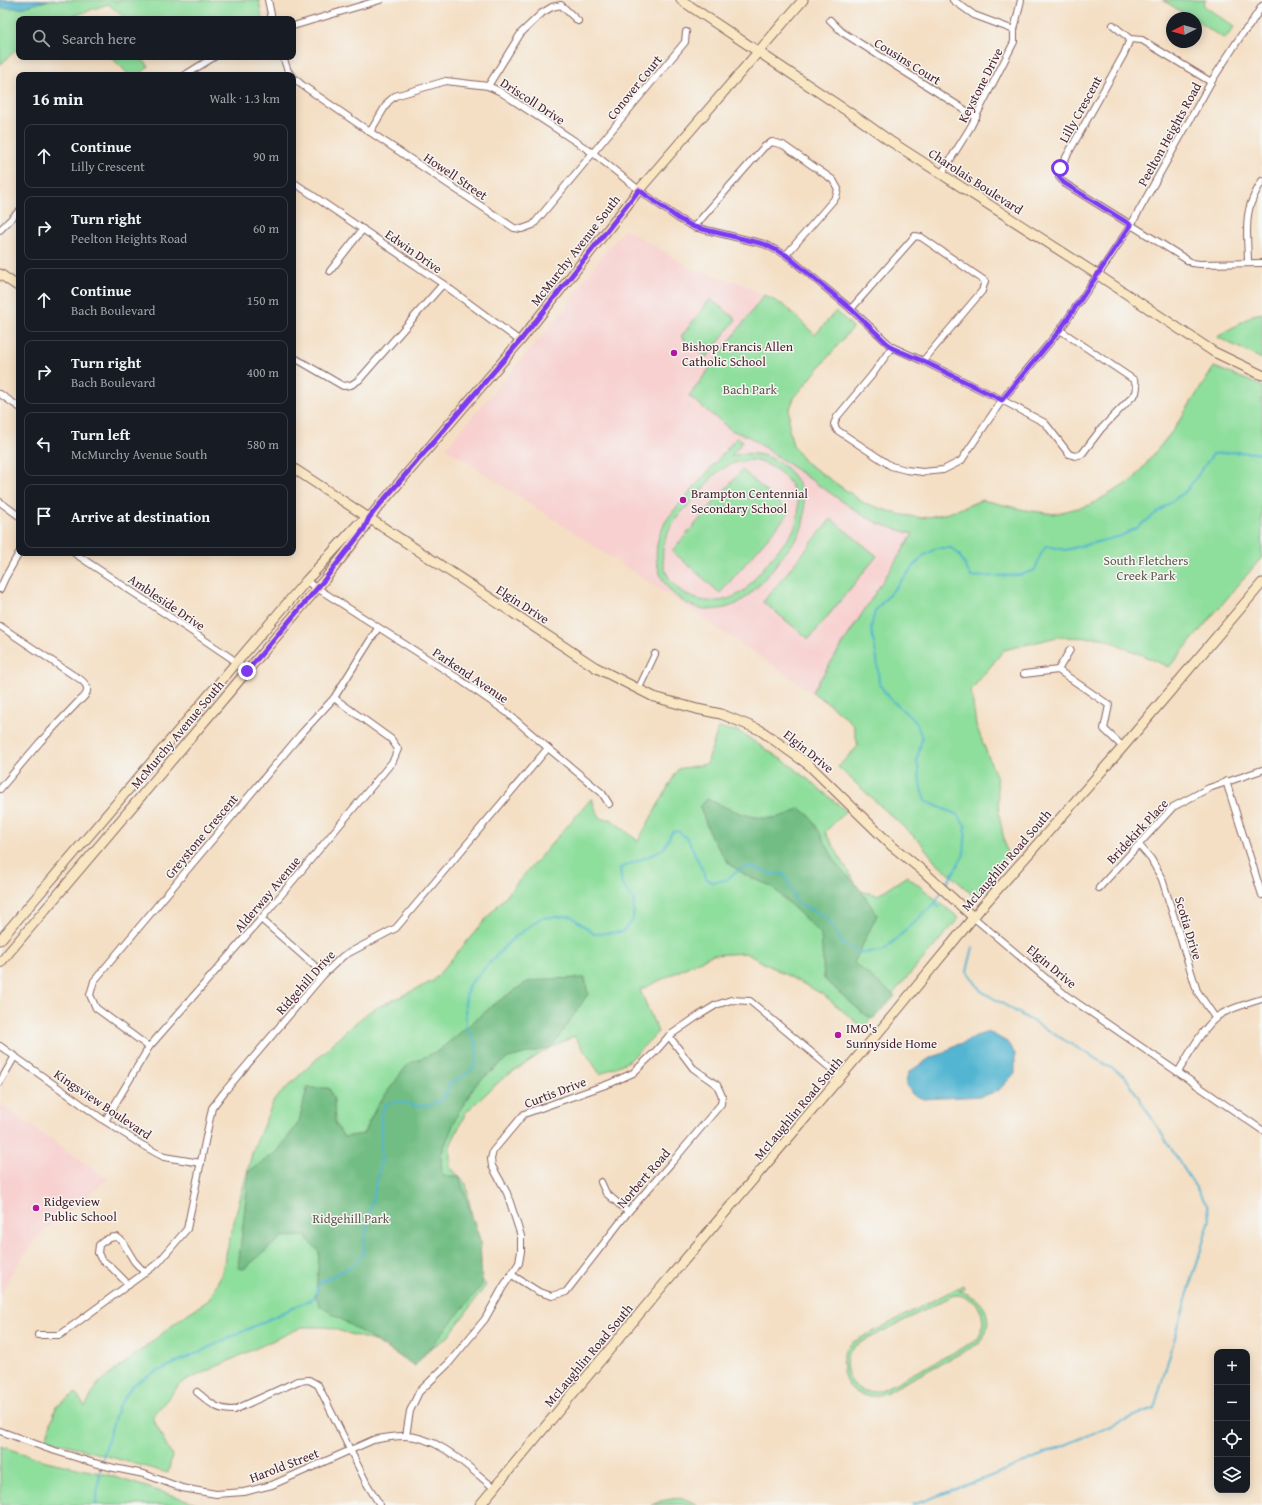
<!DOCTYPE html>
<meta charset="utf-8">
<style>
body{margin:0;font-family:"Gentium Book Plus",serif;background:#20242c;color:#f1f3f6}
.controls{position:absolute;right:12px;bottom:12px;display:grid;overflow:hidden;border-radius:8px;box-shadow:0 2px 10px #0003}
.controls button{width:36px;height:36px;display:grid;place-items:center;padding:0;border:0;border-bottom:1px solid #363941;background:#171b24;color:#f1f3f6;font:20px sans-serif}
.compass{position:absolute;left:1166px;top:12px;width:36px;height:36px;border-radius:50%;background:#171b24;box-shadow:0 2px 10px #0003;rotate:265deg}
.stop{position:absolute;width:12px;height:12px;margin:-9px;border:3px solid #7c3aed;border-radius:50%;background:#fff}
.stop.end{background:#7c3aed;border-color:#fff;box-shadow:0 1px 4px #0008}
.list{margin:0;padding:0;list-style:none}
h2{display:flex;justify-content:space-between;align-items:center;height:52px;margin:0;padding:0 16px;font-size:17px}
h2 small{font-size:13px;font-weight:400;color:#9ea1a6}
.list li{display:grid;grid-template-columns:26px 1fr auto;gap:12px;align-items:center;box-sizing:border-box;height:64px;margin:0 8px 8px;padding:0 8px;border:1px solid #363941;border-radius:8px}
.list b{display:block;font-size:15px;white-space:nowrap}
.list p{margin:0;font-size:13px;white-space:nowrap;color:#9ea1a6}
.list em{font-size:13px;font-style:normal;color:#9ea1a6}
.icon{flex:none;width:22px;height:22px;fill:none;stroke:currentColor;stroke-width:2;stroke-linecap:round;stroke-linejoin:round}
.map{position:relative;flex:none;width:1262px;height:1505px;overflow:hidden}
.search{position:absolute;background:#171b24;box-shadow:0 2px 10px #0003;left:16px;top:16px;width:280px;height:44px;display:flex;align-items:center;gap:10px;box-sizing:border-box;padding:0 14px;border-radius:8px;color:#9ea1a6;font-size:15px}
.panel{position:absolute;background:#171b24;box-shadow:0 2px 10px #0003;left:16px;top:72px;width:280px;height:484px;border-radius:8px}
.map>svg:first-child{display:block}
.built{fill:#f7d0cf}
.green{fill:#8ede9c;stroke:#6c7e64;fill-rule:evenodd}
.forest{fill:#72bd84;stroke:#5e6e58}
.water{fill:#52b5d1;stroke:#4e6a7e}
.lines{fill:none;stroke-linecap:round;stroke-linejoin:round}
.stream{stroke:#52b5d1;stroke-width:2}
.street-casing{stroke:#866261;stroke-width:8}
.secondary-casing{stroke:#866261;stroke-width:11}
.street{stroke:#fff;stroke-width:6}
.secondary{stroke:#f9e7c3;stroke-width:9}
.route{stroke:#7c3aed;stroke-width:5}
.poi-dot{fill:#b5179e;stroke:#f6f6f2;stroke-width:1.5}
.labels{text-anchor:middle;stroke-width:3;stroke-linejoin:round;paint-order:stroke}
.street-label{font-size:13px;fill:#4a1f2b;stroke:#f6f6f2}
.poi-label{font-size:13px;fill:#4a1f2b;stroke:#f6f6f2;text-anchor:start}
.park-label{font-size:13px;fill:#5e584d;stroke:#f6f6f2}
</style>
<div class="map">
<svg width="1262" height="1505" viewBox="0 0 1262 1505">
<rect width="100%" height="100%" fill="#f6f6f2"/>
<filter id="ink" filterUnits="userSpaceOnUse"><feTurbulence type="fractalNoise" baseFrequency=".025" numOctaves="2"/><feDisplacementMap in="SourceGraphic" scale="8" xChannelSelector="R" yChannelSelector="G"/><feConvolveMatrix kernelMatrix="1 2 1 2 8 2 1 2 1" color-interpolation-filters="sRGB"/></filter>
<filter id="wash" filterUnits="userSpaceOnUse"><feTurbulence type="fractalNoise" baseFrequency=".012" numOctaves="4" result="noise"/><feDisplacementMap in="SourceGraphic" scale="16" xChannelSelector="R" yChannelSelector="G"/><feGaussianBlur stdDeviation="0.9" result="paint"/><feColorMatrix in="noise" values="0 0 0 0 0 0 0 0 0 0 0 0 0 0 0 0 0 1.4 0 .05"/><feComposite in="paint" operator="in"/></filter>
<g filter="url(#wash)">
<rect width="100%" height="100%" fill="#f4dfc4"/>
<!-- built -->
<g class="built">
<path d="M625,229L659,248L688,267L740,283L764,295L690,396L731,430L749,437L880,524L913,534L812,692L644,579L446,448L563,311L597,262Z"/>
<path d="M0,1104L108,1179L37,1237L10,1276L0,1297Z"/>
</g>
<!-- green -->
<g class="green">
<path d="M0,0H259L262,19H126L108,4L65,19H19V47L0,65Z"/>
<path d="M1163,0H1206L1203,5L1234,27L1225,39L1196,21V18H1191Z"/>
<path d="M111,57H139L149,66L140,75H129Z"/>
<path d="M764,295L785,306L815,335L836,311L853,327L794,398L789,411V430L793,445L804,461L864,503L898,514L922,518L949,513L982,500L1025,510L1054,514L1090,505L1133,480L1174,429L1214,367L1262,386V557L1169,667L1103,638L1057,637L1004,650L971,690L976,725L997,779L999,814L1007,855L975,897L935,861L920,842L838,767L858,746L853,724L828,703L812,692L913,534L880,524L862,515L749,437L731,430L689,396Z"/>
<path d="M710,299L736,319L707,357L681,337Z"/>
<path d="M1262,313V359L1217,337L1253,315Z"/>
<path d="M737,437L743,441L731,456C781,442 821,491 798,537C783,555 755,595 736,604C689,626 641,579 661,531C665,519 676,509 684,499C702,479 719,458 737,437ZM750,460C756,461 763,462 768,465C792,476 806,504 794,529C791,536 784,543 779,549C768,562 757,576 746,589C707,621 648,586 666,537C671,521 686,508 697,496C714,475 721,463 750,460Z"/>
<path d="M742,470L790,512L720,593L672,551Z"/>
<path d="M831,519L877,556L809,639L763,602Z"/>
<path d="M718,728L738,731L793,767L846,811L825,832L860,891L878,895L907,876L959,918L863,1028L824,995L745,953L712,955L640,990L658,1032L629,1061L600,1074L574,1036L543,1052L502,1079L466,1112L450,1146V1167L466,1184L471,1211L476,1247L473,1267L486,1285L448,1337L428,1350L387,1345L327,1327H302L181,1383L152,1417L172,1456L168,1473L46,1439L56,1407L76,1393L85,1407L98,1384L187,1314L209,1300L221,1275L231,1233L253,1150L274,1100L348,1029L370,1011L433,981L516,884L592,798L596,811L601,819H611L638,841L678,769L707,764Z"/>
<path d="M963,1285L964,1289L959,1291C986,1298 996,1320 980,1343L887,1392C880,1395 874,1397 866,1396C846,1393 838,1368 845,1351C847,1347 850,1345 853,1342ZM954,1295C979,1295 991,1320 977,1340L886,1388C878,1391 872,1393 864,1391C849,1387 842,1365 849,1352C850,1349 854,1347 856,1345Z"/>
<path d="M0,1446L46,1461L108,1475L203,1505H0Z"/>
<path d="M678,1498L691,1501L697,1505L678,1504L652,1505L661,1501Z"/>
</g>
<!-- forest -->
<g class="forest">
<path d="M707,799C731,809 759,825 785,815C790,814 795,811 800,808L811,817L838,866L859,888L877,915L854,963L895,996L873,1019L865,1015L824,979L821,934L771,886L745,875L728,863L711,837L700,807Z"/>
<path d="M585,978L588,994L552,1047L508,1058L477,1083L458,1113L441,1155L442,1176H459L480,1240L482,1285L415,1366L320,1306L316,1296L319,1252L305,1236L282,1237L244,1269L238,1268L249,1171L277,1152L299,1122L307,1088H329L334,1100L335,1123L344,1137L363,1134L377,1106L408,1064L438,1051L497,1002L527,982L547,979Z"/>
</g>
<!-- water -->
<g class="water">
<path d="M0,0H49L21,8H2L0,5Z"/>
<path d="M989,1032L1007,1042L1015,1054V1073L998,1091L982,1096L923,1099L912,1094L906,1084L907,1077L909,1072L930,1058L944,1053L953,1046L963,1043L976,1036Z"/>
</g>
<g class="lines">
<!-- stream -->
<g class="stream">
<path d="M959,554L971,577L1020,575L1035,570L1040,556L1046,546L1065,550L1121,536L1138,527L1187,490L1213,454L1233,452L1262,453"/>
<path d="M945,887L964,854L966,827L958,815L925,801L921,789L917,760L922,738L916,722L888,697L879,683L877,658L871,628L875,611L923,556L937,548H951L959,554"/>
<path d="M935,903L940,908"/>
<path d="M96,1505L101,1464L118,1407L133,1385L152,1374L314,1298L319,1283L354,1265L364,1252L365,1234L381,1161V1114L387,1103L400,1102L416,1106L430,1105L444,1099L449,1085L473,1069L477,1060V1044L466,1027L465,1003L468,986L511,940L541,918L571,916L594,934L622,932L633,920L634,900L622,885L620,868L654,854L664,848L672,832L678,831L688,839L706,878L711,882L726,880L739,870L751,866L772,874H784L797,903L827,917L843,944L859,953L883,951L935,903L941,893"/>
<path d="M913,1505L991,1476L1154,1408L1210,1219L1207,1205L1125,1076L981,991L967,971L973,947"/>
</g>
</g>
</g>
<g filter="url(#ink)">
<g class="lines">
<!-- street casing -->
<g class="street-casing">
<g id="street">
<path d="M268,0L272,19"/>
<path d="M953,0L974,15L1014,30"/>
<path d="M830,20L842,32L976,117"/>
<path d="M1113,25L1130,39"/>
<path d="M293,26L380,0"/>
<path d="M283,57L288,71L291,75"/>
<path d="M185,75L214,57"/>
<path d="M293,77L302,85L370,132L514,228L522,229L533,225L685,42L686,32"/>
<path d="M1211,82L1142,40L1130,39L1124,54L1060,168L1059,177L1064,183L1192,263L1200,264L1262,263"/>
<path d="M488,86L521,33L542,13L552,7L561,5L578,21"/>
<path d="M370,132L388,102L395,96L446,81L488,86L499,91L593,153L639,190L679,219L694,227L764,244L786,255L851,309L892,347L923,361L1002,400L1060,330L1106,263L1131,225L1211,82L1242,34L1249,26L1262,6"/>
<path d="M942,173L970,128L1014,42V30L1021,0"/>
<path d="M293,182L443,284L520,341"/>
<path d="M694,227L764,147L772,142L783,145L833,180L838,189L836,197L786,255"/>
<path d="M0,230L19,211"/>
<path d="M1248,263C1248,246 1245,226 1249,210C1251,199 1257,190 1262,181"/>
<path d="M330,271L363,229"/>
<path d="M851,309L915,236L921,237L985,281L982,291L923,361"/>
<path d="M892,347L872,375L837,417L834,424L837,430L891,466L906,470L923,472L943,470L961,461L1002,400L1045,423L1069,454L1075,456L1082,454L1101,429L1136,393L1137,387L1134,380L1060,330"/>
<path d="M293,357L343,386L351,385L359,380L443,284"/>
<path d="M0,394L19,407"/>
<path d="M0,502L19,516"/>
<path d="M74,553L197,635L231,658L247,671"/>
<path d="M306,581L456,677L505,711L548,748L602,793L609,804"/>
<path d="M0,589L5,578L19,553"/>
<path d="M0,626L73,675C87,682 94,691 78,702L40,742L0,789"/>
<path d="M1058,670L1070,650"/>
<path d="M1024,674L1058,670L1109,705L1104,729L1123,747"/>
<path d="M638,690L655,654"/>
<path d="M1226,781L1262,895"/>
<path d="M1139,845L1151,859L1162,879L1197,991L1216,1019"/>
<path d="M1099,888L1173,807L1209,788L1262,770"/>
<path d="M973,917L1067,996L1262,1130"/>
<path d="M261,919L324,974"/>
<path d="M0,1046L105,1121L142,1145L164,1157L201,1163"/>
<path d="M149,1047L96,1008L90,995L94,981L301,734L334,698L378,628"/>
<path d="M1178,1072C1190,1053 1201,1030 1218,1016C1226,1010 1252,1002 1262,999"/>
<path d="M0,1082L15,1056"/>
<path d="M105,1121L149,1047L261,919L393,761L398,749L391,739L334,698"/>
<path d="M601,1182L606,1193L628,1212"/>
<path d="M512,1275L539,1292L552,1296L566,1292L628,1212L673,1161L721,1104L722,1096L717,1085L693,1068L669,1036"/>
<path d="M129,1285L111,1267L101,1259L98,1253L99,1245C104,1240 109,1237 117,1237L122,1241L134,1261L145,1273"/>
<path d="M38,1335H60L158,1263L187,1229L212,1108L225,1091L324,974L343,956L396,928L548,748"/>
<path d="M197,1392C210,1403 216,1410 234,1410L298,1381L309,1380L318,1385L367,1484L380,1505"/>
<path d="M0,1431L49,1449L94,1463L114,1468L144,1474L182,1488L216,1494L244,1492L272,1485L373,1440C383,1438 393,1436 404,1436C439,1436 468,1467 494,1488"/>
<path d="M406,1436L410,1411L419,1392L449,1363L485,1319L503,1287L519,1263L521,1251V1236L507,1193L492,1166L491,1159L493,1151L524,1114L611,1083L633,1073L655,1052L669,1036L698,1016L716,1005L731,1000L750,1001L841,1077"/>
</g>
</g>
<!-- secondary casing -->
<g class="secondary-casing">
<g id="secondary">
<path d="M681,0L862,121L890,141L1098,275L1214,352L1262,375"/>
<path d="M0,274L19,287"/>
<path d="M293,468L595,667L654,697L697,709L721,714L760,730L809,765L892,846L923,871L973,917"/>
<path d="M0,940L306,581L357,525L369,518"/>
<path d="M0,963L325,579L364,529L369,518L520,341L639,190L803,0"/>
<path d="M480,1505L665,1283L894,1014L981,908L1123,747L1262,583"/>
</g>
</g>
<!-- street -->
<use href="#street" class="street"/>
<!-- secondary -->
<use href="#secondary" class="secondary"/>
</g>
</g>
<g class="lines" filter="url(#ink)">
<!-- route -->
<path class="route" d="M247,671L325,579L364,529L369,518L376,509L520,341L639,190L679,219L694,227L764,244L786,255L851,309L892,348L923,361L1002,400L1060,330L1131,225L1064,183L1059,177L1060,168"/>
</g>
<!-- markers -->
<g class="poi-dot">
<circle cx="674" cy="353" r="4"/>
<circle cx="683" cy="500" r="4"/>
<circle cx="838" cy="1035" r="4"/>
<circle cx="36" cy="1208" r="4"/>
</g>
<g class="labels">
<!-- street labels -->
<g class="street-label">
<text transform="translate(908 61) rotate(32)" y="5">Cousins Court</text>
<text transform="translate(980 85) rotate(-63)" y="5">Keystone Drive</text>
<text transform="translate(634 87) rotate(-51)" y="5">Conover Court</text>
<text transform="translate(533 101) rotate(33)" y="5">Driscoll Drive</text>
<text transform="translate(1080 109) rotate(-61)" y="5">Lilly Crescent</text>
<text transform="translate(1169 134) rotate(-61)" y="5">Peelton Heights Road</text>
<text transform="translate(456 176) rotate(34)" y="5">Howell Street</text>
<text transform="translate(976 181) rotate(33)" y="5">Charolais Boulevard</text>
<text transform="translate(575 250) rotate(-52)" y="5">McMurchy Avenue South</text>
<text transform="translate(414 251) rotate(35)" y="5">Edwin Drive</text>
<text transform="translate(167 602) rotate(34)" y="5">Ambleside Drive</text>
<text transform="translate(523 604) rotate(33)" y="5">Elgin Drive</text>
<text transform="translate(471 675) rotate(34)" y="5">Parkend Avenue</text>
<text transform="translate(177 734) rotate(-50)" y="5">McMurchy Avenue South</text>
<text transform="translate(809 751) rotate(39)" y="5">Elgin Drive</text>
<text transform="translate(1137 831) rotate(-47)" y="5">Bridekirk Place</text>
<text transform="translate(201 836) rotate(-50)" y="5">Greystone Crescent</text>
<text transform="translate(1006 860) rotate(-49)" y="5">McLaughlin Road South</text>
<text transform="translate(267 894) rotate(-50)" y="5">Alderway Avenue</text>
<text transform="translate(1189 928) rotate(73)" y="5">Scotia Drive</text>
<text transform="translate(1052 966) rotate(40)" y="5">Elgin Drive</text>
<text transform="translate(305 982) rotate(-48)" y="5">Ridgehill Drive</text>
<text transform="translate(555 1092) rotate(-21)" y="5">Curtis Drive</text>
<text transform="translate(103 1104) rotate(34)" y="5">Kingsview Boulevard</text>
<text transform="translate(798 1108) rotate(-50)" y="5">McLaughlin Road South</text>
<text transform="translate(643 1178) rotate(-49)" y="5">Norbert Road</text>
<text transform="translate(588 1355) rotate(-50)" y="5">McLaughlin Road South</text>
<text transform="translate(284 1465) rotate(-21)" y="5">Harold Street</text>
</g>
<!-- poi labels -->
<g class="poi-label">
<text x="682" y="351">Bishop Francis Allen<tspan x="682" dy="15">Catholic School</tspan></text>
<text x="691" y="498">Brampton Centennial<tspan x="691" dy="15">Secondary School</tspan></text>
<text x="846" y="1033">IMO's<tspan x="846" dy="15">Sunnyside Home</tspan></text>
<text x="44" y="1206">Ridgeview<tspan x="44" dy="15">Public School</tspan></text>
</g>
<!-- park labels -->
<g class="park-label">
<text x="750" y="394">Bach Park</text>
<text x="1146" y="565">South Fletchers<tspan x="1146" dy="15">Creek Park</tspan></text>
<text x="351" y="1223">Ridgehill Park</text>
</g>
</g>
</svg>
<div class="controls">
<button>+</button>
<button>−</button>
<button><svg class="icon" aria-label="locate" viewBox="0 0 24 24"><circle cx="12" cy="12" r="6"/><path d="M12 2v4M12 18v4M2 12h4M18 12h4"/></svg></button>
<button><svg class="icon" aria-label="layers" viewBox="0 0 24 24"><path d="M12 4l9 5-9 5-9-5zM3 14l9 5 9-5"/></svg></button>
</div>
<svg class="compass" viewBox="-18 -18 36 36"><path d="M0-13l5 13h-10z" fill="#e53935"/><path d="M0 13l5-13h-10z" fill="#9ea1a6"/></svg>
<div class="stop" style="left:1060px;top:168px"></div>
<div class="stop end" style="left:247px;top:671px"></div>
<div class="search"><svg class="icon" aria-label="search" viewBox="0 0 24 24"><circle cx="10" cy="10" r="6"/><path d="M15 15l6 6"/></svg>Search here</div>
<section class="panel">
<h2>16 min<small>Walk · 1.3 km</small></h2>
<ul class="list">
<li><svg class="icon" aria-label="ahead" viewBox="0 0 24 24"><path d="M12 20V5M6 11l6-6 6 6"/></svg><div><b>Continue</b><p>Lilly Crescent</p></div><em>90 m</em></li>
<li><svg class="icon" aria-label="right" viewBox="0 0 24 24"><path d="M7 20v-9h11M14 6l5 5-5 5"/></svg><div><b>Turn right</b><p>Peelton Heights Road</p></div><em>60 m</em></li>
<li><svg class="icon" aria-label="ahead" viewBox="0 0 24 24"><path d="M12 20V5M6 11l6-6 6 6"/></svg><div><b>Continue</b><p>Bach Boulevard</p></div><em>150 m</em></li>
<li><svg class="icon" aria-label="right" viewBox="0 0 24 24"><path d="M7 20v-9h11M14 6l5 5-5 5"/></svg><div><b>Turn right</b><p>Bach Boulevard</p></div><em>400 m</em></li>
<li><svg class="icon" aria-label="left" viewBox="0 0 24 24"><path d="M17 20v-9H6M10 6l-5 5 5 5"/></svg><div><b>Turn left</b><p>McMurchy Avenue South</p></div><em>580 m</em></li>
<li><svg class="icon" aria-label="arrive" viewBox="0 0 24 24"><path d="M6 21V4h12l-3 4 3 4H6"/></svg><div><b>Arrive at destination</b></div></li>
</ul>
</section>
</div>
